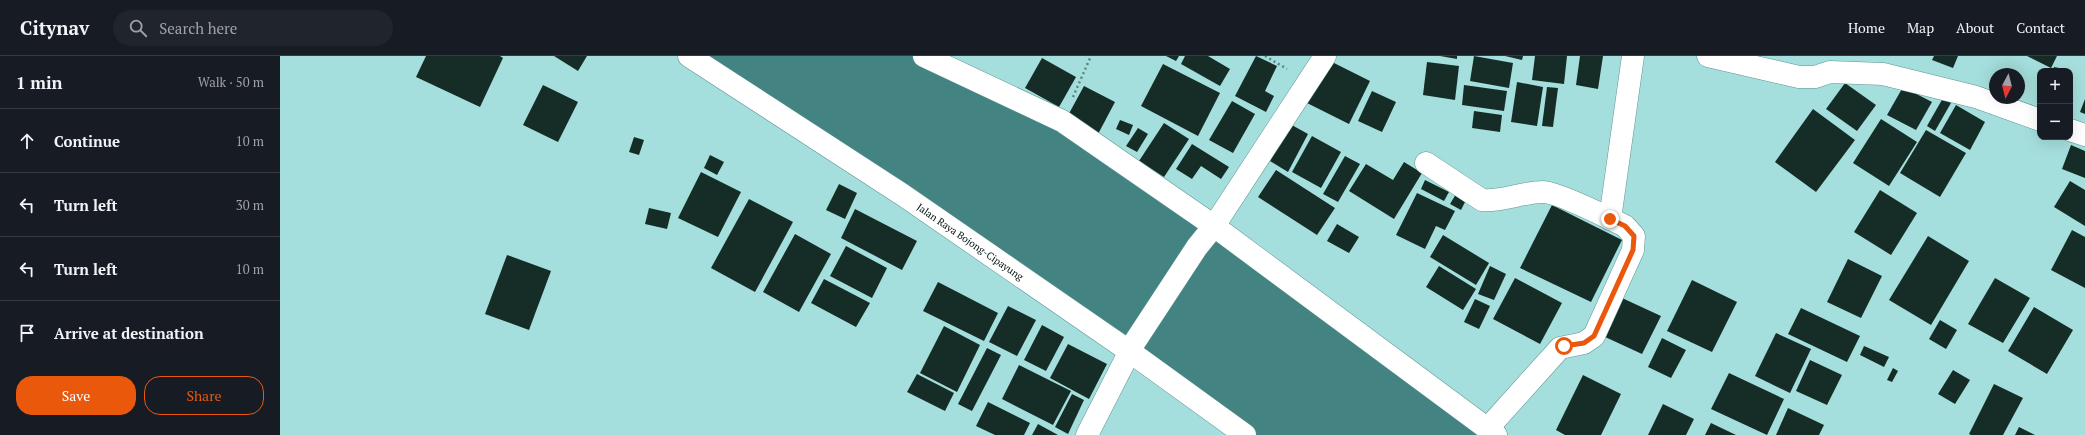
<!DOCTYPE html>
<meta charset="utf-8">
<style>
body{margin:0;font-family:"PT Serif",serif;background:#20242c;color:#f1f3f6}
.controls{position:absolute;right:12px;top:12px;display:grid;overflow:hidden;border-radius:8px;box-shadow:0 4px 16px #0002}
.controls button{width:36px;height:36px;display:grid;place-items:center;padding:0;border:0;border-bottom:1px solid #363941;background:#171b24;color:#f1f3f6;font:20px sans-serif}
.compass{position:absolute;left:1709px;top:12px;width:36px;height:36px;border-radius:50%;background:#171b24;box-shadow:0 4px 16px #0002;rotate:187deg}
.stop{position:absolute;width:12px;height:12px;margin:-9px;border:3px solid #ea580c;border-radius:50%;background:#fff}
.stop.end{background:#ea580c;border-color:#fff;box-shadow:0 1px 4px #0008}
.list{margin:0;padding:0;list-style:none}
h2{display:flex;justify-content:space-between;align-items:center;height:52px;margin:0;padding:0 16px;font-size:17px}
h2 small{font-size:13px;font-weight:400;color:#9ea1a6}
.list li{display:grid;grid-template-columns:26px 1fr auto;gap:12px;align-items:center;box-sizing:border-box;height:64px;padding:0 16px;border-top:1px solid #363941}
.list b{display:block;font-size:15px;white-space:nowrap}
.list em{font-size:13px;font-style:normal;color:#9ea1a6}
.actions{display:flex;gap:8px;padding:12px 16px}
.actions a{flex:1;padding:9px 0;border:1px solid #ea580c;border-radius:16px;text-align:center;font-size:14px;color:#ea580c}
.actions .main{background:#ea580c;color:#fff}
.icon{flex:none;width:22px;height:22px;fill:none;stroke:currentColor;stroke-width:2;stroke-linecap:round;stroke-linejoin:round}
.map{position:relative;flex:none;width:1805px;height:379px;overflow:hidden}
header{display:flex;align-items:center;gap:24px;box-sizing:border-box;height:56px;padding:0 20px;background:#171b24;border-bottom:1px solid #363941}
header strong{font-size:19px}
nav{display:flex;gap:22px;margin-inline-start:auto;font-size:14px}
.search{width:280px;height:36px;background:#20242c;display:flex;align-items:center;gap:10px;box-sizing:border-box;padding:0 14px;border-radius:22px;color:#9ea1a6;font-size:15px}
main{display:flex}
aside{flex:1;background:#171b24}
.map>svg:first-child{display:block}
.water{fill:#438482}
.building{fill:#152d26}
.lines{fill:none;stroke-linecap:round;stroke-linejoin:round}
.minor-casing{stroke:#5d9593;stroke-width:23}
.path{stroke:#5c8483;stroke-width:2.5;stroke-dasharray:2 3;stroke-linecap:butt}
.minor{stroke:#fff;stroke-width:22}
.route{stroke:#ea580c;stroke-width:5}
.labels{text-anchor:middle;stroke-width:4;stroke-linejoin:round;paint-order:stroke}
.street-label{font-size:10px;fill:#001110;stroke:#ddfaf8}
</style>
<header>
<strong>Citynav</strong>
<div class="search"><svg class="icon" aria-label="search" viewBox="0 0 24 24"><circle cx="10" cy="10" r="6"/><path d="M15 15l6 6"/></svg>Search here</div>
<nav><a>Home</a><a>Map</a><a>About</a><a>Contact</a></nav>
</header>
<main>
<aside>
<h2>1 min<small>Walk · 50 m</small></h2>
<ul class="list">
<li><svg class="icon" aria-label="ahead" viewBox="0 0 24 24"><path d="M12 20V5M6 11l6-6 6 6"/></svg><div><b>Continue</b></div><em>10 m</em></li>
<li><svg class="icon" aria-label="left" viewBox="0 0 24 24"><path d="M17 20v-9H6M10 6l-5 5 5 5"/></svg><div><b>Turn left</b></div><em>30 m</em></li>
<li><svg class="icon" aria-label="left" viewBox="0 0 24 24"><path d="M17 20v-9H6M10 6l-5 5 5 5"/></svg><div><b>Turn left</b></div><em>10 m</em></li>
<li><svg class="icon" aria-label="arrive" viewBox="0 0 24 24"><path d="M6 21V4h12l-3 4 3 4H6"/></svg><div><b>Arrive at destination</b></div></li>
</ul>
<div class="actions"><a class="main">Save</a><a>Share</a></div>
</aside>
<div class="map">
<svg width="1805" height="379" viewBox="0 0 1805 379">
<rect width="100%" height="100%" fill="#a5dfdd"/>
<!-- water -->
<path class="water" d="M409,0H644L782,65L1216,379H965Z"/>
<!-- building -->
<g class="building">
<path d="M146,0H220L223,2L200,51L136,21Z"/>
<path d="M274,0H307L298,15Z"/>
<path d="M886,0H899L896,5Z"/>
<path d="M905,0H928L950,13L940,30L901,8Z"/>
<path d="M976,0L997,10L985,35L994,40L986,56L955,40Z"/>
<path d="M1160,0H1177V3Z"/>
<path d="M1194,0L1233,7L1229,32L1190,25Z"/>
<path d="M1225,0H1243L1242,4Z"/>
<path d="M1255,0H1287L1284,28L1252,24Z"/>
<path d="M1300,0H1323L1318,33L1296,29Z"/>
<path d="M1654,0H1678L1673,12L1652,4Z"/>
<path d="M1747,0H1777L1771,12Z"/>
<path d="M762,2L796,21L779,51L745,32Z"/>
<path d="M1048,4L1090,25L1069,68L1027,47Z"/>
<path d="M1147,6L1179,10L1175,44L1143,39Z"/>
<path d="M883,8L940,37L918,80L861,50Z"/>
<path d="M1774,11L1789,14V15H1773Z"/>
<path d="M1237,26L1263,31L1257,70L1231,66Z"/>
<path d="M1565,27L1596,49L1577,75L1546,53Z"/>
<path d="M263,29L298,46L278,86L243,69Z"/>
<path d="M1184,29L1227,35L1224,55L1182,49Z"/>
<path d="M804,30L835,46L817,80L786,63Z"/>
<path d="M1267,31L1278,32L1273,71L1262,70Z"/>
<path d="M1623,31L1652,46L1636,74L1607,59Z"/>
<path d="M1092,35L1116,46L1102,76L1078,65Z"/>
<path d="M1663,42L1671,47L1655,75L1647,70Z"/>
<path d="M1805,43V58L1800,56Z"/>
<path d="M952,45L975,58L953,97L929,84Z"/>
<path d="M1676,49L1705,66L1690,94L1660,77Z"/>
<path d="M1533,53L1575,84L1536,136L1495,106Z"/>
<path d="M1194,55L1222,59L1220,76L1192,72Z"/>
<path d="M1601,63L1637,86L1609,130L1573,107Z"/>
<path d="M840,64L853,69L849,79L836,73Z"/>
<path d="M884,67L909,83L884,121L859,105Z"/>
<path d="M1010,68L1028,78L1008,116L990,105Z"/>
<path d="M858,72L868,78L857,96L846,90Z"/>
<path d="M1646,74L1686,97L1660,141L1620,117Z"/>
<path d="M1032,80L1061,96L1041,132L1012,116Z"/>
<path d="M354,81L364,84L359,99L349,96Z"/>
<path d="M912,88L949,111L941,123L921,110L912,123L896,113Z"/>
<path d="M1791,89L1805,95V122L1782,113Z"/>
<path d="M430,99L444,106L437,119L424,112Z"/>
<path d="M1065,100L1080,108L1058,146L1043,138Z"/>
<path d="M1124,106L1142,117L1114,163L1069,135L1086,108L1113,124Z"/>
<path d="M996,114L1055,152L1037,179L978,141Z"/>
<path d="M421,116L461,136L438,181L398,162Z"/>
<path d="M1145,124L1169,136L1164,145L1141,133Z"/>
<path d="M1790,125L1805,134V170L1774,151Z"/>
<path d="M559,128L577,137L565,163L546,154Z"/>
<path d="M1600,134L1637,157L1611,199L1574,176Z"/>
<path d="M1137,137L1175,155L1165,174L1156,170L1145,193L1116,179Z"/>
<path d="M1176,138L1186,144L1181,154L1170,148Z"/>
<path d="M469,143L513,166L475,236L431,212Z"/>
<path d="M1272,149L1342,184L1311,246L1240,212Z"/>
<path d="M369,152L391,157L387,173L365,168Z"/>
<path d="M575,153L637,185L622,214L561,182Z"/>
<path d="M1057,168L1079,181L1069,197L1047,185Z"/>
<path d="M1792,174L1805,181V232L1771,214Z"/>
<path d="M515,178L551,198L519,256L483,236Z"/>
<path d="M1163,179L1209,207L1196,229L1150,201Z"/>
<path d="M1648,180L1689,205L1651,269L1609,244Z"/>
<path d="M566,190L607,212L592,242L550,220Z"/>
<path d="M227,199L271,215L249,274L205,258Z"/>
<path d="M1568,203L1602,220L1581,262L1547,246Z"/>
<path d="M1159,210L1196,233L1183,254L1146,231Z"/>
<path d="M1210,210L1226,218L1214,244L1198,238Z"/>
<path d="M1235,222L1282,247L1260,288L1213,263Z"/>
<path d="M1715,222L1750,242L1723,287L1688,268Z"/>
<path d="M544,223L590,247L576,271L531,247Z"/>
<path d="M1412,224L1457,246L1432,296L1387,275Z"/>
<path d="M658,226L718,257L704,285L643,255Z"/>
<path d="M1342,242L1381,260L1362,298L1323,280Z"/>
<path d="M1195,243L1210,250L1199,273L1184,266Z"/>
<path d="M728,250L756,264L737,300L709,286Z"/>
<path d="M1754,251L1793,274L1767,318L1728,295Z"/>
<path d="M1521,252L1580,280L1567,306L1508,278Z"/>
<path d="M1660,264L1677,274L1666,293L1649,283Z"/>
<path d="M762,269L784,281L766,315L744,304Z"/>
<path d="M664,270L700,289L677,336L640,317Z"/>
<path d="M1496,277L1531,293L1510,337L1475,320Z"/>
<path d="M1382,282L1406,294L1391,322L1368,311Z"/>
<path d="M788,288L827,308L809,343L770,322Z"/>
<path d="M1584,290L1609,301L1604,311L1580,299Z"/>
<path d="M707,292L721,299L692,355L678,348Z"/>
<path d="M1530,304L1562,319L1547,349L1516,335Z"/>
<path d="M739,309L791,335L773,369L722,343Z"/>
<path d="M1613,312L1618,315L1612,326L1607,324Z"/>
<path d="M1673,314L1690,324L1675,348L1658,338Z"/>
<path d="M1449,317L1504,343L1487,379L1431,353Z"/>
<path d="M637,318L674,337L665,355L627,336Z"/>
<path d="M1303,319L1341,338L1321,379H1285L1276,374Z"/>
<path d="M1714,328L1743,342L1723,379H1691L1689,378Z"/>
<path d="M792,338L804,344L788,378L775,371Z"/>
<path d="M708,346L750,367L744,379H715L696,370Z"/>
<path d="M1383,348L1414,363L1406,379H1368Z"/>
<path d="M1508,352L1544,369L1539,379H1496Z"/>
<path d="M1431,367L1456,379H1425Z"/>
<path d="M758,368L778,379H752Z"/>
<path d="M1739,371L1755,379H1735Z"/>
</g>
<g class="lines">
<!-- minor casing -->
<g class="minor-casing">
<g id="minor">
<path id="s1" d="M409,0L623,139L849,295L965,379"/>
<path d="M644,0L782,65L934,170L1216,379"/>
<path d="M1428,0L1519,21H1535L1550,16L1603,18L1696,41L1760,64"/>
<path d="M1790,74L1805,79"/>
<path d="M1146,107L1202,144C1222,146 1242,136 1263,136C1277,136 1329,162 1345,170L1354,180L1353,194L1314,280L1304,287L1280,292L1208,372"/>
<path d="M1330,163L1353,0"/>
<path d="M807,379L854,287L917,191L934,170L1045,0"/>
</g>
</g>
<!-- path -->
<g class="path">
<path d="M985,0L1007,13"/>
<path d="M793,41L811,0"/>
</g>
<!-- minor -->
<use href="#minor" class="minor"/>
</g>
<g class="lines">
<!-- route -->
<path class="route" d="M1284,290L1304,287L1314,280L1353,194L1354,180L1345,170L1330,163"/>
</g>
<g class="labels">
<!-- street labels -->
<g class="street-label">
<text dy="4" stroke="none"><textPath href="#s1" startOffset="337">Jalan Raya Bojong-Cipayung</textPath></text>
</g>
</g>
</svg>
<div class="controls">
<button>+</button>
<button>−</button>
</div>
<svg class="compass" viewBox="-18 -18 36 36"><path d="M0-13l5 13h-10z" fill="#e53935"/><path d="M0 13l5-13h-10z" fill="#9ea1a6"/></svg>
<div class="stop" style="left:1284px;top:290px"></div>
<div class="stop end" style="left:1330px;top:163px"></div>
</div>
</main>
